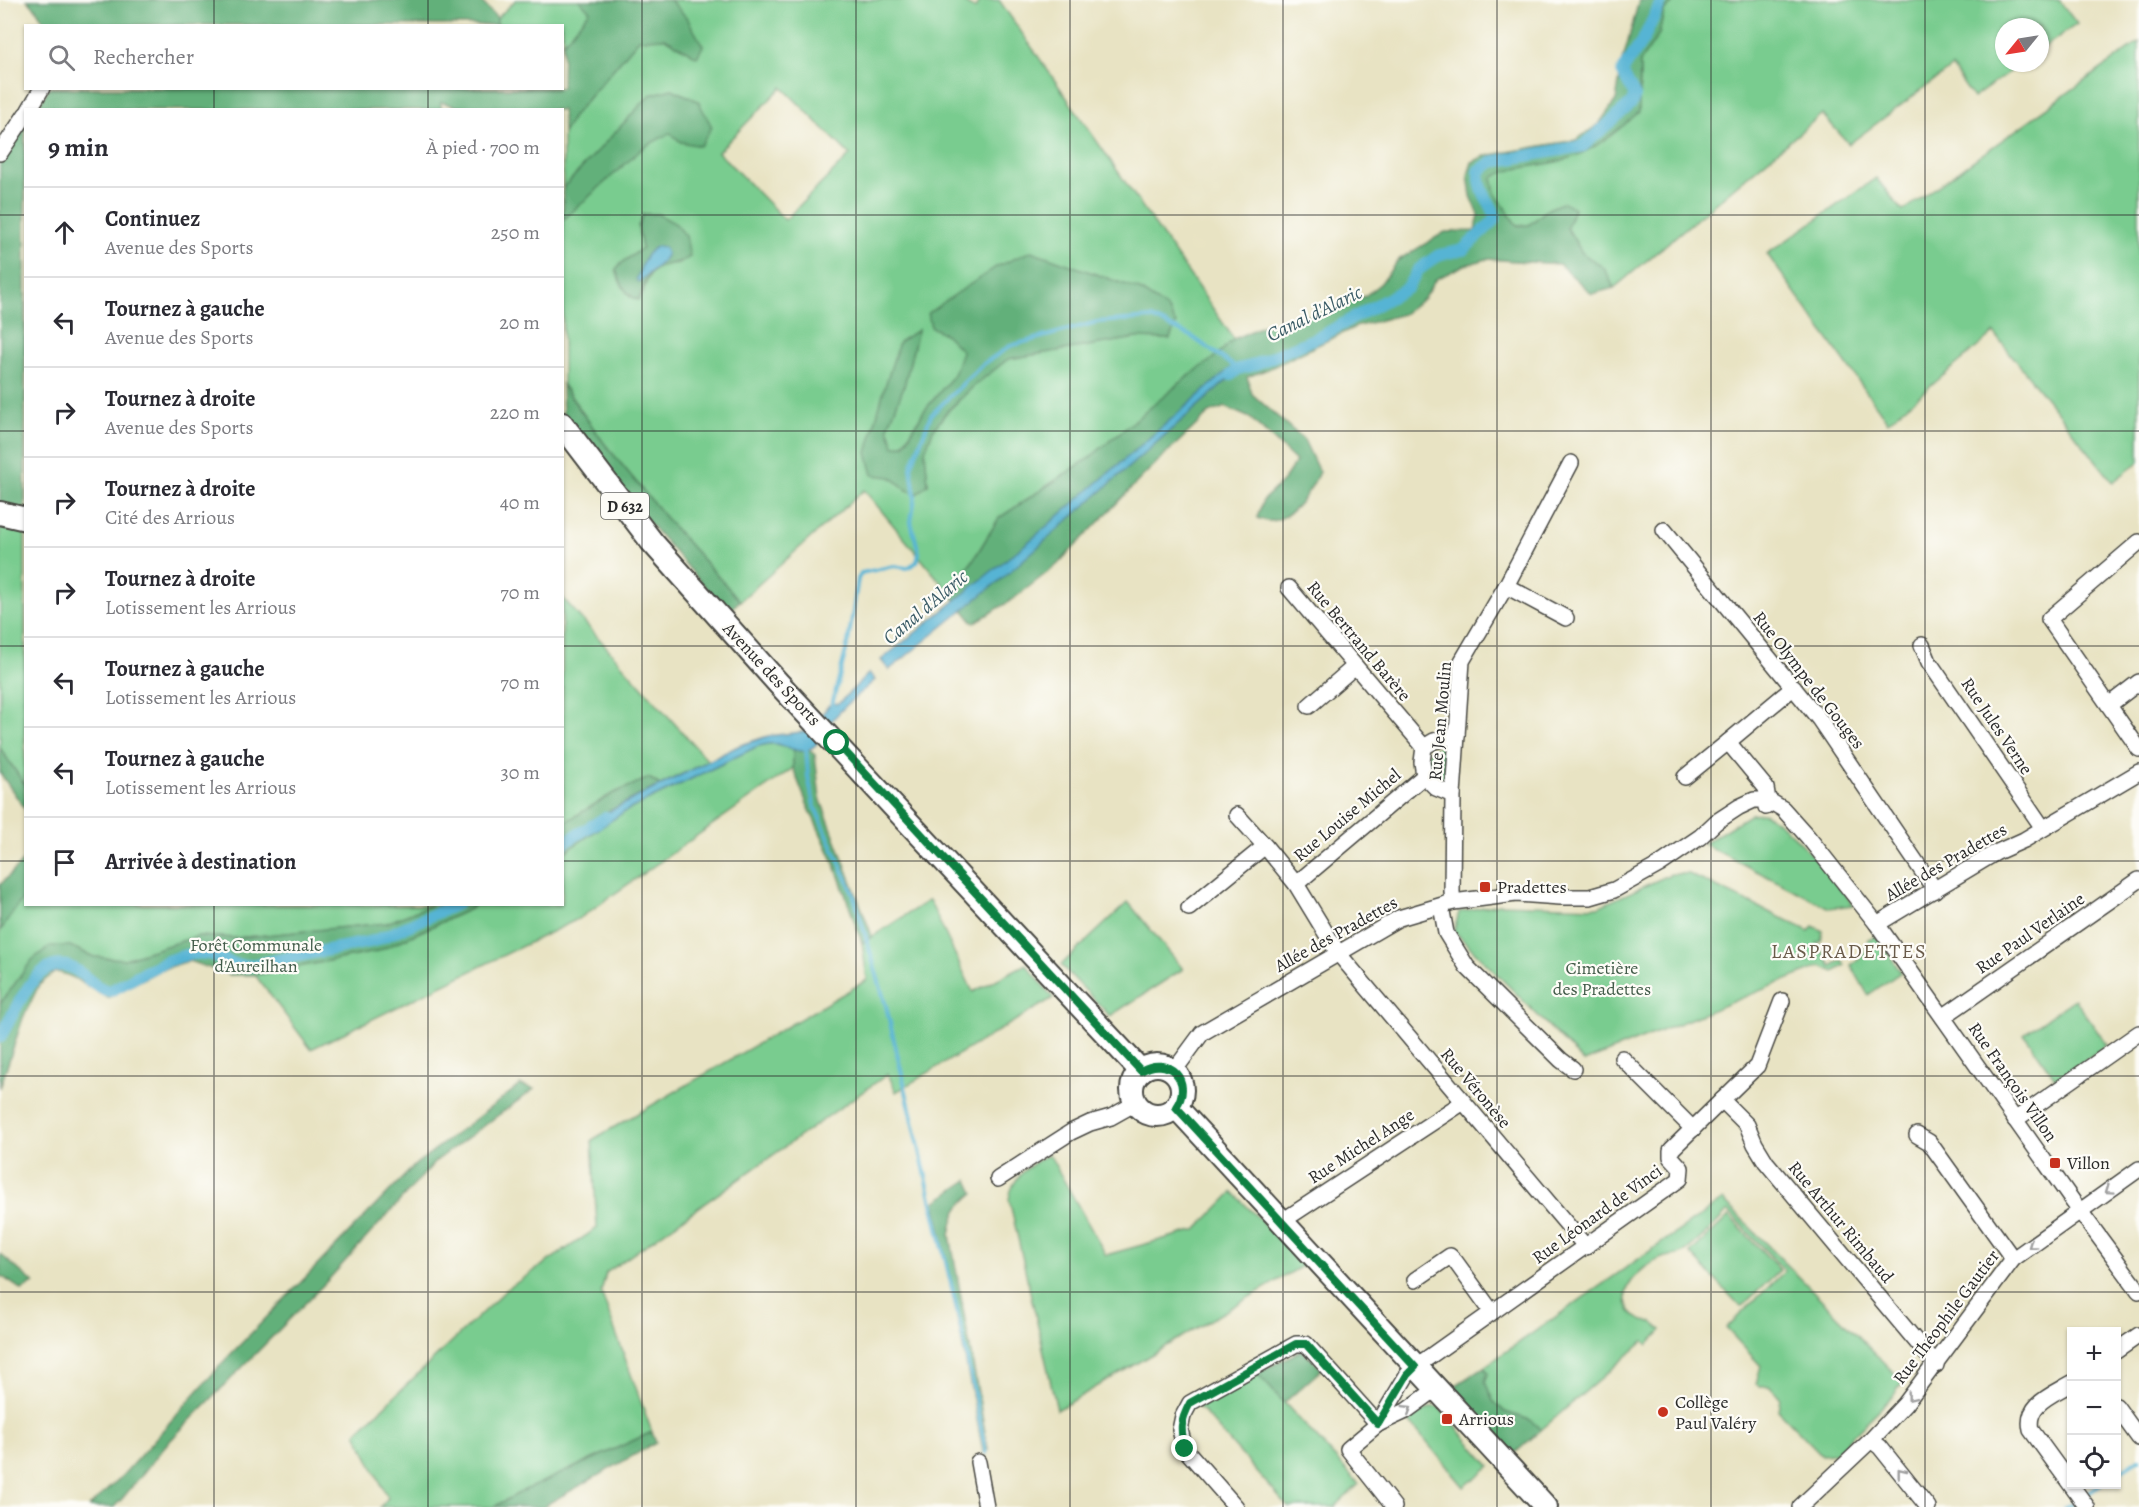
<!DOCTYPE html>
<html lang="fr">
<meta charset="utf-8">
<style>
body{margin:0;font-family:Alegreya,serif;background:#f7f7f7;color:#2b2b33}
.controls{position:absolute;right:18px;bottom:18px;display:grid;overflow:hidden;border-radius:0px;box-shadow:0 2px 4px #0004}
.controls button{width:54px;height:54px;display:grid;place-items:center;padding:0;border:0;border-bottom:2px solid #e1e1e2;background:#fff;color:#2b2b33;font:30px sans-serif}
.compass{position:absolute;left:1995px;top:18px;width:54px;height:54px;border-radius:50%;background:#fff;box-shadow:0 2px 4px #0004;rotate:240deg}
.stop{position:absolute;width:18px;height:18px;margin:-14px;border:4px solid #0b8043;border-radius:50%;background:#fff}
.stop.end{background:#0b8043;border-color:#fff;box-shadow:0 2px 6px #0008}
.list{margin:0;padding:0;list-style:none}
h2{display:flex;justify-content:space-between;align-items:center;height:78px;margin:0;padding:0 24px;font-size:26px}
h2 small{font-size:20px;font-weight:400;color:#7c7c81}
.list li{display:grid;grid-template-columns:39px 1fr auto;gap:18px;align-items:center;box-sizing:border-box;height:90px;padding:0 24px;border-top:2px solid #e1e1e2}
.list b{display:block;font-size:22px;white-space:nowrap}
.list p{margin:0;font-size:20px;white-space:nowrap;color:#7c7c81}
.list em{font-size:20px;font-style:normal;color:#7c7c81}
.icon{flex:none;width:33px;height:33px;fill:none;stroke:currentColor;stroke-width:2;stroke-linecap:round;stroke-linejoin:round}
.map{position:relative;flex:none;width:2139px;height:1507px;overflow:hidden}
.search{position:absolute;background:#fff;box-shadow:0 2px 4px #0004;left:24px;top:24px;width:540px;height:66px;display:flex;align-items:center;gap:15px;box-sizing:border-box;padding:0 21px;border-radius:0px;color:#7c7c81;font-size:22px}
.panel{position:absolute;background:#fff;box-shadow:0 2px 4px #0004;left:24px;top:108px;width:540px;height:798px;border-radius:0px}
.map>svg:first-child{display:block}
.green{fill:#79cc8f;stroke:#527c5d;stroke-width:1.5;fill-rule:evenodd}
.forest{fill:#62b07a;stroke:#466e52;stroke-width:1.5}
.water{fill:#56b4d4;stroke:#407080;stroke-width:1.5}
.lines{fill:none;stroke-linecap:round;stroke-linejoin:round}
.stream{stroke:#56b4d4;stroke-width:4}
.canal{stroke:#56b4d4;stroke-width:12}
.street-casing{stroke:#474742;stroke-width:18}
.primary-casing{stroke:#474742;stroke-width:26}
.street{stroke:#fff;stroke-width:15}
.primary{stroke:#fff;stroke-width:22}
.oneway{stroke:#a0a0a0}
.route{stroke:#0b8043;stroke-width:8}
.grid{fill:none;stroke:#2b2b2b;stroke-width:1.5;stroke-opacity:0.55}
.poi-dot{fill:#c8321e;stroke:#fdfcf7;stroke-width:2}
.labels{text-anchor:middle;stroke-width:4.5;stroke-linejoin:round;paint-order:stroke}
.shield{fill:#fdfcf7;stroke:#6a6a68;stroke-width:1.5}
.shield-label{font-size:16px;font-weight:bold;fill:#2b2b2b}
.street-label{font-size:18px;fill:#2b2b2b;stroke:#fdfcf7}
.poi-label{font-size:18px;fill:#2b2b2b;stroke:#fdfcf7;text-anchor:start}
.park-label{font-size:18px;fill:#425b49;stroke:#fdfcf7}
.water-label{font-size:20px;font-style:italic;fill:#3a5b66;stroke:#fdfcf7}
.neighbourhood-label{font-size:20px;letter-spacing:1.5px;fill:#695b4a;stroke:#fdfcf7}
</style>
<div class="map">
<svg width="2139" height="1507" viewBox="0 0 2139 1507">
<rect width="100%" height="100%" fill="#fdfcf7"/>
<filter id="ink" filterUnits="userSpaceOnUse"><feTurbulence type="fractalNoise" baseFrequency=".0167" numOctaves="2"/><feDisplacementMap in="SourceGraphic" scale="12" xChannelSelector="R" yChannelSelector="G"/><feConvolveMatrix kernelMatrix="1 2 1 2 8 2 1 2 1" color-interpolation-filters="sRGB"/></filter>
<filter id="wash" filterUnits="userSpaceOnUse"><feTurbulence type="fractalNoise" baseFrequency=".008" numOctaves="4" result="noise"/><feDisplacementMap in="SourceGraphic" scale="24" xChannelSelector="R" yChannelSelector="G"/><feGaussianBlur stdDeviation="1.35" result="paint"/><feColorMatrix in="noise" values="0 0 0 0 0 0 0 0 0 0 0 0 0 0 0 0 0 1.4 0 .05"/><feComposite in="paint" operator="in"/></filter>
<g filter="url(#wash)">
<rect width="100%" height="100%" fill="#e8e3c3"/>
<!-- green -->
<g class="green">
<path d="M516,0H579L591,11L563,43L562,26L497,25V18Z"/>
<path d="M670,0H960L975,9L981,0H999L1234,339L1213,359L1191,374L1088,459L999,518L972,562L948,591L864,490L740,601L669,522L604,443L563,385L562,220L644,147L670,132L681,142L711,128L698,101L672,89L651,95L563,188V133L574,115L639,39L665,38L696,56L687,18ZM782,87L850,155L785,220L718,152ZM638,227L681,263C656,264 648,270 643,294L630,297L620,282L616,269C624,260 633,256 642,248ZM931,327L1170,339L1136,338L1008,359L975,385L946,413L933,430L925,451L928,484L907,490L891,477L883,393L918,330L904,386L888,427L894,446L903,445L924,411L954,375L963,350L945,334Z"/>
<path d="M1684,0H2059L2077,24L2040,50V27H2004V63H2022L1973,98L1952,67L1849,144L1822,114L1614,288L1604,268L1582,253L1567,227L1574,208L1548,209L1529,225L1517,226L1495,193L1492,178L1506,170L1561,161L1640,96V62L1659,34L1664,11L1674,2Z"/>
<path d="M2139,42V462L2113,482L1994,333L1888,422L1767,254L1876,178L1903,211Z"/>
<path d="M0,520L25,525V785L0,748Z"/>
<path d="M562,597L708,761L660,785L649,778L612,794L563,824Z"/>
<path d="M774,743L793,749V768L580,918L311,1049L255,975L376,952L470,909L474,905L562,904L563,853L624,812L758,746Z"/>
<path d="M1443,743L1447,756L1443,786L1435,783L1426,761L1429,752Z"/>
<path d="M1763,813C1791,825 1833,880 1854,905L1829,908L1703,844L1751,814Z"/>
<path d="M1671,874H1689L1809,931L1813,926L1823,931L1821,941L1817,943L1831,966L1842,960L1845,965L1834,972L1821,966L1584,1062L1454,931L1459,912L1499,904L1598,907Z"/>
<path d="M25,895L26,904L431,905L387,923L236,938L198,936L124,959L94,957L70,946L11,990L0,1004V931Z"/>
<path d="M929,900L973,992L1026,964L1053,998L896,1092L888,1074L606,1273L601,1292L652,1432L523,1491L493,1507H380L388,1498L356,1433L506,1290L597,1228L592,1140L867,980L862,943Z"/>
<path d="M1128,902L1183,969L1110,1016L1061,965Z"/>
<path d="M1876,936L1901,972L1868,995L1851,965C1862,958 1866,953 1868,939Z"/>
<path d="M2075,999L2107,1045L2056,1080L2024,1034Z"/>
<path d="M1049,1154L1106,1255L1196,1230L1233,1192L1304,1265L1057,1410L1009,1199C1012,1176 1030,1165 1049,1154Z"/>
<path d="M1723,1200L1903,1382L1893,1396L1834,1454L1822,1455L1778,1410L1780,1397L1770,1386H1760L1756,1384L1761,1366L1726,1328L1785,1271L1728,1211C1714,1225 1700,1241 1684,1252C1678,1257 1669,1255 1662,1258C1642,1266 1613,1291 1632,1313C1638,1320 1643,1322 1652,1322L1662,1330L1648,1345L1644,1341L1541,1430L1530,1420L1505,1412L1493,1401L1485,1382L1488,1373L1484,1367Z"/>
<path d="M1729,1216L1780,1270L1741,1307L1690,1253Z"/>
<path d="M1257,1373L1359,1484L1335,1507H1288L1198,1406Z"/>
<path d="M1431,1407H1439L1490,1466L1464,1487L1408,1420Z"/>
</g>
<!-- forest -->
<g class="forest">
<path d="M27,0H480L497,18V25H46L36,9Z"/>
<path d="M579,0H670L687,18L703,46L697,57L665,38L639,39L574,115L563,133L562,110L466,109L441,102V110H36L49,88H562L563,43L590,11Z"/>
<path d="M1639,0H1684L1674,2L1664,11L1659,34L1640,62L1639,112C1615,133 1591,154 1560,161C1536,167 1513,166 1492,178L1495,193L1517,226L1529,225L1548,209L1564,202L1574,208L1567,228L1582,253L1604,268L1614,288L1592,294L1559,264L1487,259L1465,265L1436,279L1424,298L1403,314L1355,327L1268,369L1247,377L1252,394L1304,440L1319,472C1311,490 1293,519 1271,521C1267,522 1261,519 1257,518L1263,500L1283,481L1296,461L1250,418L1225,407L1209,413L1146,473L1057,565L1012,600L974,623L948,591L972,562L999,518L1088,459L1191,374L1213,359L1234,339L1262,326L1329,310L1365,296L1381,283L1398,260L1445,232L1475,231L1479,215L1471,196L1468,175L1472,162L1485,156L1576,140L1599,124L1616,100L1622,64Z"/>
<path d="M672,89L698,101L712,127L700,146L681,142L670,133L644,147L563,220V188L650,95Z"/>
<path d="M25,126V511L0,504V164Z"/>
<path d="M643,214H658L676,224L686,236L690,257C677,266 661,261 650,274C643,281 644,292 638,300C625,295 620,282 616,269C624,260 633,256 642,248L638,227Z"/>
<path d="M1031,251L1138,289L1167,308L1176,324L1170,339L1136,338L1008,359L975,385L946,412L933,430L925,451L928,484L917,494L907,490L891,477L873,475L867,453L883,393L899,342L918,330L904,386L888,427L894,446L904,445L924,411L954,375L962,351L945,334L931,327L928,313L996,267Z"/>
<path d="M562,385L604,443L669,522L740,601L727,612L651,525L563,414Z"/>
<path d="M0,748L25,785V809L0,773Z"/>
<path d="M793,749L801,751L809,750L815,755L820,798L872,936L862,943L835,865L807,804L793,768Z"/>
<path d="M649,778L660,785L591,820L597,830L563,853L562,824L612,794Z"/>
<path d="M25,859V895L0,931V885Z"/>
<path d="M431,905H474L470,909L376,952L255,975H230L189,961L160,970L108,998C89,990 75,974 55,972L39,985L23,1018L0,1088V1004L32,960L50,946H70L94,957L125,959L198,936L236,938L387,923Z"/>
<path d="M520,1085L534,1089L436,1161L330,1278L165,1446L122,1499L114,1507H89L122,1476L226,1359L416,1164Z"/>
<path d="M968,1180L974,1193C956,1207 954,1214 950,1235L988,1449L983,1451L935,1202Z"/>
<path d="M0,1254L34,1283L22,1290L0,1275Z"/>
<path d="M1302,1350L1322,1369L1284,1403L1257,1373Z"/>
<path d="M1484,1367L1488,1373L1485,1382L1493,1401L1505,1412L1530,1420L1541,1430L1514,1454L1453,1387Z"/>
<path d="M652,1432L656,1443L542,1507H493L523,1491Z"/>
</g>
<!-- water -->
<g class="water">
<path d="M657,246L664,247L667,254L662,262L639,282L636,280C643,266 642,255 657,246Z"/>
<path d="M1234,365H1243L1245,368L1243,372L1230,378L1005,576L889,670L881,660L1033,538Z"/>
<path d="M869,673L875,680C858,695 839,710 825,729C819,737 819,746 808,750C799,754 786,746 777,744C771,743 764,745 758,746L624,812L597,830L590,821L738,746L768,736L809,731L829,705L839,703Z"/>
</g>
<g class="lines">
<!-- stream -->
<g class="stream">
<path d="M832,705L848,643L858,579L861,573L894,566L907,568L917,562L919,553L911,522L915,496L911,467L931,415L982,365L1010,346L1097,322L1152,318L1191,336L1238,369"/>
<path d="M806,747L808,776L814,805L853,893L886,1006L959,1318L986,1453"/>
<path d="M2116,1474L2139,1459"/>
<path d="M2087,1494L2101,1484"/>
<path d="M2065,1507L2073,1504"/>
</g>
<!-- canal -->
<g class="canal">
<path d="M1231,375L1238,369L1251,366L1323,335L1407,288L1418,270L1439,255L1463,250L1495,220C1496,209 1487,202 1483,191C1480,185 1480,178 1479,171L1492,162L1583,146L1631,104L1635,96L1622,72L1643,40L1662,0"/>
<path d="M562,844L606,817"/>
<path d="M0,1037C15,1015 34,954 70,967C85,973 94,989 110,991C138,977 176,949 208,954C219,956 228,963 239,965C245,966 252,965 257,964L374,941L457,904"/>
</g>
</g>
</g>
<g filter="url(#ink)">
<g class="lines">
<!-- street casing -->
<g class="street-casing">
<g id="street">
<path d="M29,110L42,88"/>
<path d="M0,153L26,114"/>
<path d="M1664,530L1819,719L1935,890"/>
<path d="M2139,542L2049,619L2139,749"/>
<path d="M1506,586L1566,618"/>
<path d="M1289,588L1424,747L1422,762L1424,776"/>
<path d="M1922,645L1929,662L2043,828"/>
<path d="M2109,705L2139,682"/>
<path d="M1309,706L1355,666"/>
<path d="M1424,747L1434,741L1457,735"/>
<path d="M1685,777L1728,742"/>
<path d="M1766,807L1768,800L1766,788L1728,742L1794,687"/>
<path d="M1237,815L1265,846L1296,884L1338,953L1586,1247"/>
<path d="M1296,884L1424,776L1436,788L1453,795"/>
<path d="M1453,902L1452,892L1453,795L1462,661L1506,586L1571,463"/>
<path d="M1441,906L1446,933L1467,967L1561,1060L1573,1069"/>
<path d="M1189,908L1265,846"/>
<path d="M1877,924L1995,853L2024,840L2139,772"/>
<path d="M1943,1017L2139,880"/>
<path d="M1622,1058L1693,1129"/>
<path d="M1174,1071L1202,1033L1399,918L1453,902L1516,894L1560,897H1590L1614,890L1659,865L1700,837L1716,822L1739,807L1754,800H1768L1783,809L1808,837L1877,924L2074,1203L2139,1291"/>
<path d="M1722,1100L1747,1125L1755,1144L1766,1162L1936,1365"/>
<path d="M2015,1120L2139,1033"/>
<path d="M1917,1135L1929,1142L2013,1259"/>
<path d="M998,1179L1071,1132L1090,1123L1111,1117L1136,1103"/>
<path d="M1281,1222L1462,1103"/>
<path d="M1415,1280L1450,1256L1455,1261L1492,1312"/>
<path d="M2116,1351L2139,1335"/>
<path d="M2072,1383C2052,1395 2025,1404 2031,1430L2087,1507"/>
<path d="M2116,1406L2139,1438"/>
<path d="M1378,1424L1406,1411L1436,1389"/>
<path d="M1871,1440L1880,1447L1928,1507"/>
<path d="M978,1462L986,1507"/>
<path d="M1236,1507L1185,1449L1180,1430L1183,1416L1190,1403L1296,1344H1306L1378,1424"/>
<path d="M1394,1507L1348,1449L1378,1424L1407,1375L1415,1367L1680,1179L1681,1168L1671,1157V1150L1757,1066L1782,1001"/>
<path d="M1800,1507L1871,1440L1905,1404L2013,1259L2139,1169"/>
</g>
</g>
<!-- primary casing -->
<g class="primary-casing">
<g id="primary">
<path d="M562,424L652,542L779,684L1141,1071"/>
<path d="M0,513L26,519"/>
<circle cx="1157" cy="1090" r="25"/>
<path d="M1176,1107L1546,1507"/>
</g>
</g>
<!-- street -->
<use href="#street" class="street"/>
<!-- primary -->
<use href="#primary" class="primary"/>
</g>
<!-- one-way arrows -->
<defs><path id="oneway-chevron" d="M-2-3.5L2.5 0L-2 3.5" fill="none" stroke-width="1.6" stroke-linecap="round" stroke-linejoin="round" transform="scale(1.5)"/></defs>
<g class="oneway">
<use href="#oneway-chevron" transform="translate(2109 1190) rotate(145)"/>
<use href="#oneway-chevron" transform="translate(2032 1245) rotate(144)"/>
<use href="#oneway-chevron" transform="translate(1911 1397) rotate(128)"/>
<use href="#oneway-chevron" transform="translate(1408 1409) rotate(-32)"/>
<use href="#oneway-chevron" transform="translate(1901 1472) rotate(-128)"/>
</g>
</g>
<g class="lines" filter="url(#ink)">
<!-- route -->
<path class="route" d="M837,743L1141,1071C1168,1054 1194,1081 1176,1107L1415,1367L1407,1375L1378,1424L1306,1344H1296L1190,1403C1180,1422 1180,1429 1185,1449"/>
</g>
<!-- grid -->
<path class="grid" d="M214,0V26M428,0V26M642,0V1507M856,0V1507M1070,0V1507M1283,0V1507M1497,0V1507M1711,0V1507M1925,0V1507M214,88V110M428,88V110M0,215H26M562,215H2139M0,431H26M562,431H2139M0,646H26M562,646H2139M0,861H26M562,861H2139M214,904V1507M428,904V1507M0,1076H2139M0,1292H2139"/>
<!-- markers -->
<g class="poi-dot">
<rect x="1479" y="881" width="12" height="12" rx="3"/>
<rect x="2049" y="1157" width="12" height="12" rx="3"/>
<circle cx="1663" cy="1412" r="6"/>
<rect x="1441" y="1413" width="12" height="12" rx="3"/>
</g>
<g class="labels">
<!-- shield labels -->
<rect class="shield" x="601" y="493" width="48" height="26" rx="4.5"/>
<g class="shield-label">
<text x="625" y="512">D 632</text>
</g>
<!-- street labels -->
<g class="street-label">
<text transform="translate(1359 641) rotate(50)" y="6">Rue Bertrand Barère</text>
<text transform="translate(772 674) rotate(47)" y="6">Avenue des Sports</text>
<text transform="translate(1809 680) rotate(52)" y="6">Rue Olympe de Gouges</text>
<text transform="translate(1440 721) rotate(-85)" y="6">Rue Jean Moulin</text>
<text transform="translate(1997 726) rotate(56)" y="6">Rue Jules Verne</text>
<text transform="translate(1347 815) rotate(-40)" y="6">Rue Louise Michel</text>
<text transform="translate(1946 862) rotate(-30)" y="6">Allée des Pradettes</text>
<text transform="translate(2030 933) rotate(-35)" y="6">Rue Paul Verlaine</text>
<text transform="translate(1336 934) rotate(-29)" y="6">Allée des Pradettes</text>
<text transform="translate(2013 1082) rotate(55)" y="6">Rue François Villon</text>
<text transform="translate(1476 1088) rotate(50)" y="6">Rue Véronèse</text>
<text transform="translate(1361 1146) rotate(-33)" y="6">Rue Michel Ange</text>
<text transform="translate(1597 1214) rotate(-36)" y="6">Rue Léonard de Vinci</text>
<text transform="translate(1841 1222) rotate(50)" y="6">Rue Arthur Rimbaud</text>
<text transform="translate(1946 1317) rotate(-53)" y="6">Rue Théophile Gautier</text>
</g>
<!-- poi labels -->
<g class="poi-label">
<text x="1497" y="893">Pradettes</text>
<text x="2067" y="1169">Villon</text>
<text x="1675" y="1408">Collège<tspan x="1675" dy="21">Paul Valéry</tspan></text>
<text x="1459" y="1425">Arrious</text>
</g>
<!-- park labels -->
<g class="park-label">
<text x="256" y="951">Forêt Communale<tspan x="256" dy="21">d'Aureilhan</tspan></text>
<text x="1602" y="974">Cimetière<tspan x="1602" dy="21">des Pradettes</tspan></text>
</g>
<!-- water labels -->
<g class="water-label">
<text transform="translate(1314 313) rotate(-26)" y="7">Canal d'Alaric</text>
<text transform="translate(925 607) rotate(-40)" y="7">Canal d'Alaric</text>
</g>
<!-- neighbourhood labels -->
<g class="neighbourhood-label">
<text x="1849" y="958">LASPRADETTES</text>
</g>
</g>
</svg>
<div class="controls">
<button>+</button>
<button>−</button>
<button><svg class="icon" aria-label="locate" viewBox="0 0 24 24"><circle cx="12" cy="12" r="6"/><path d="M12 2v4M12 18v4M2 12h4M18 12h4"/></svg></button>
</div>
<svg class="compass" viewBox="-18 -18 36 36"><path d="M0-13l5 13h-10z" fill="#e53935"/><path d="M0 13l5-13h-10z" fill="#7c7c81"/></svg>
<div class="stop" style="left:837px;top:743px"></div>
<div class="stop end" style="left:1185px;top:1449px"></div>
<div class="search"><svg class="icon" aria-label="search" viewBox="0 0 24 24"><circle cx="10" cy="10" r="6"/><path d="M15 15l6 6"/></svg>Rechercher</div>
<section class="panel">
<h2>9 min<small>À pied · 700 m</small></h2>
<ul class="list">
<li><svg class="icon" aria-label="ahead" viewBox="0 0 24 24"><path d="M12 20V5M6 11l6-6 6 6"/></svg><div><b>Continuez</b><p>Avenue des Sports</p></div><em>250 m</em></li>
<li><svg class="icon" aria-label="left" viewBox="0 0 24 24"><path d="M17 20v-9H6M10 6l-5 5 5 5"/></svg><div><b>Tournez à gauche</b><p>Avenue des Sports</p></div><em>20 m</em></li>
<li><svg class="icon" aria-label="right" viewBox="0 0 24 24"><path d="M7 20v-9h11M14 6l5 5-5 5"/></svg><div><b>Tournez à droite</b><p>Avenue des Sports</p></div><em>220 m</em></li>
<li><svg class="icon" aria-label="right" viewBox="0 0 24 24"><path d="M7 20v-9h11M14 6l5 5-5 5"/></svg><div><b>Tournez à droite</b><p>Cité des Arrious</p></div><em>40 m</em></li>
<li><svg class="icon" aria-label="right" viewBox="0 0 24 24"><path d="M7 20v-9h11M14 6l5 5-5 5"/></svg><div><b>Tournez à droite</b><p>Lotissement les Arrious</p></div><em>70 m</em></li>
<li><svg class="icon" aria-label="left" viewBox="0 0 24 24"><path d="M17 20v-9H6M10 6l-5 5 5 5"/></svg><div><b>Tournez à gauche</b><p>Lotissement les Arrious</p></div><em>70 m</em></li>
<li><svg class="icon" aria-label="left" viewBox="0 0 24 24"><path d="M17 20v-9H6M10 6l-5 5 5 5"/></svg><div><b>Tournez à gauche</b><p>Lotissement les Arrious</p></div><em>30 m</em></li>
<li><svg class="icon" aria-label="arrive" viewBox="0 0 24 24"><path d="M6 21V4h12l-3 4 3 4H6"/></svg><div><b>Arrivée à destination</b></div></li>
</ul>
</section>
</div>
